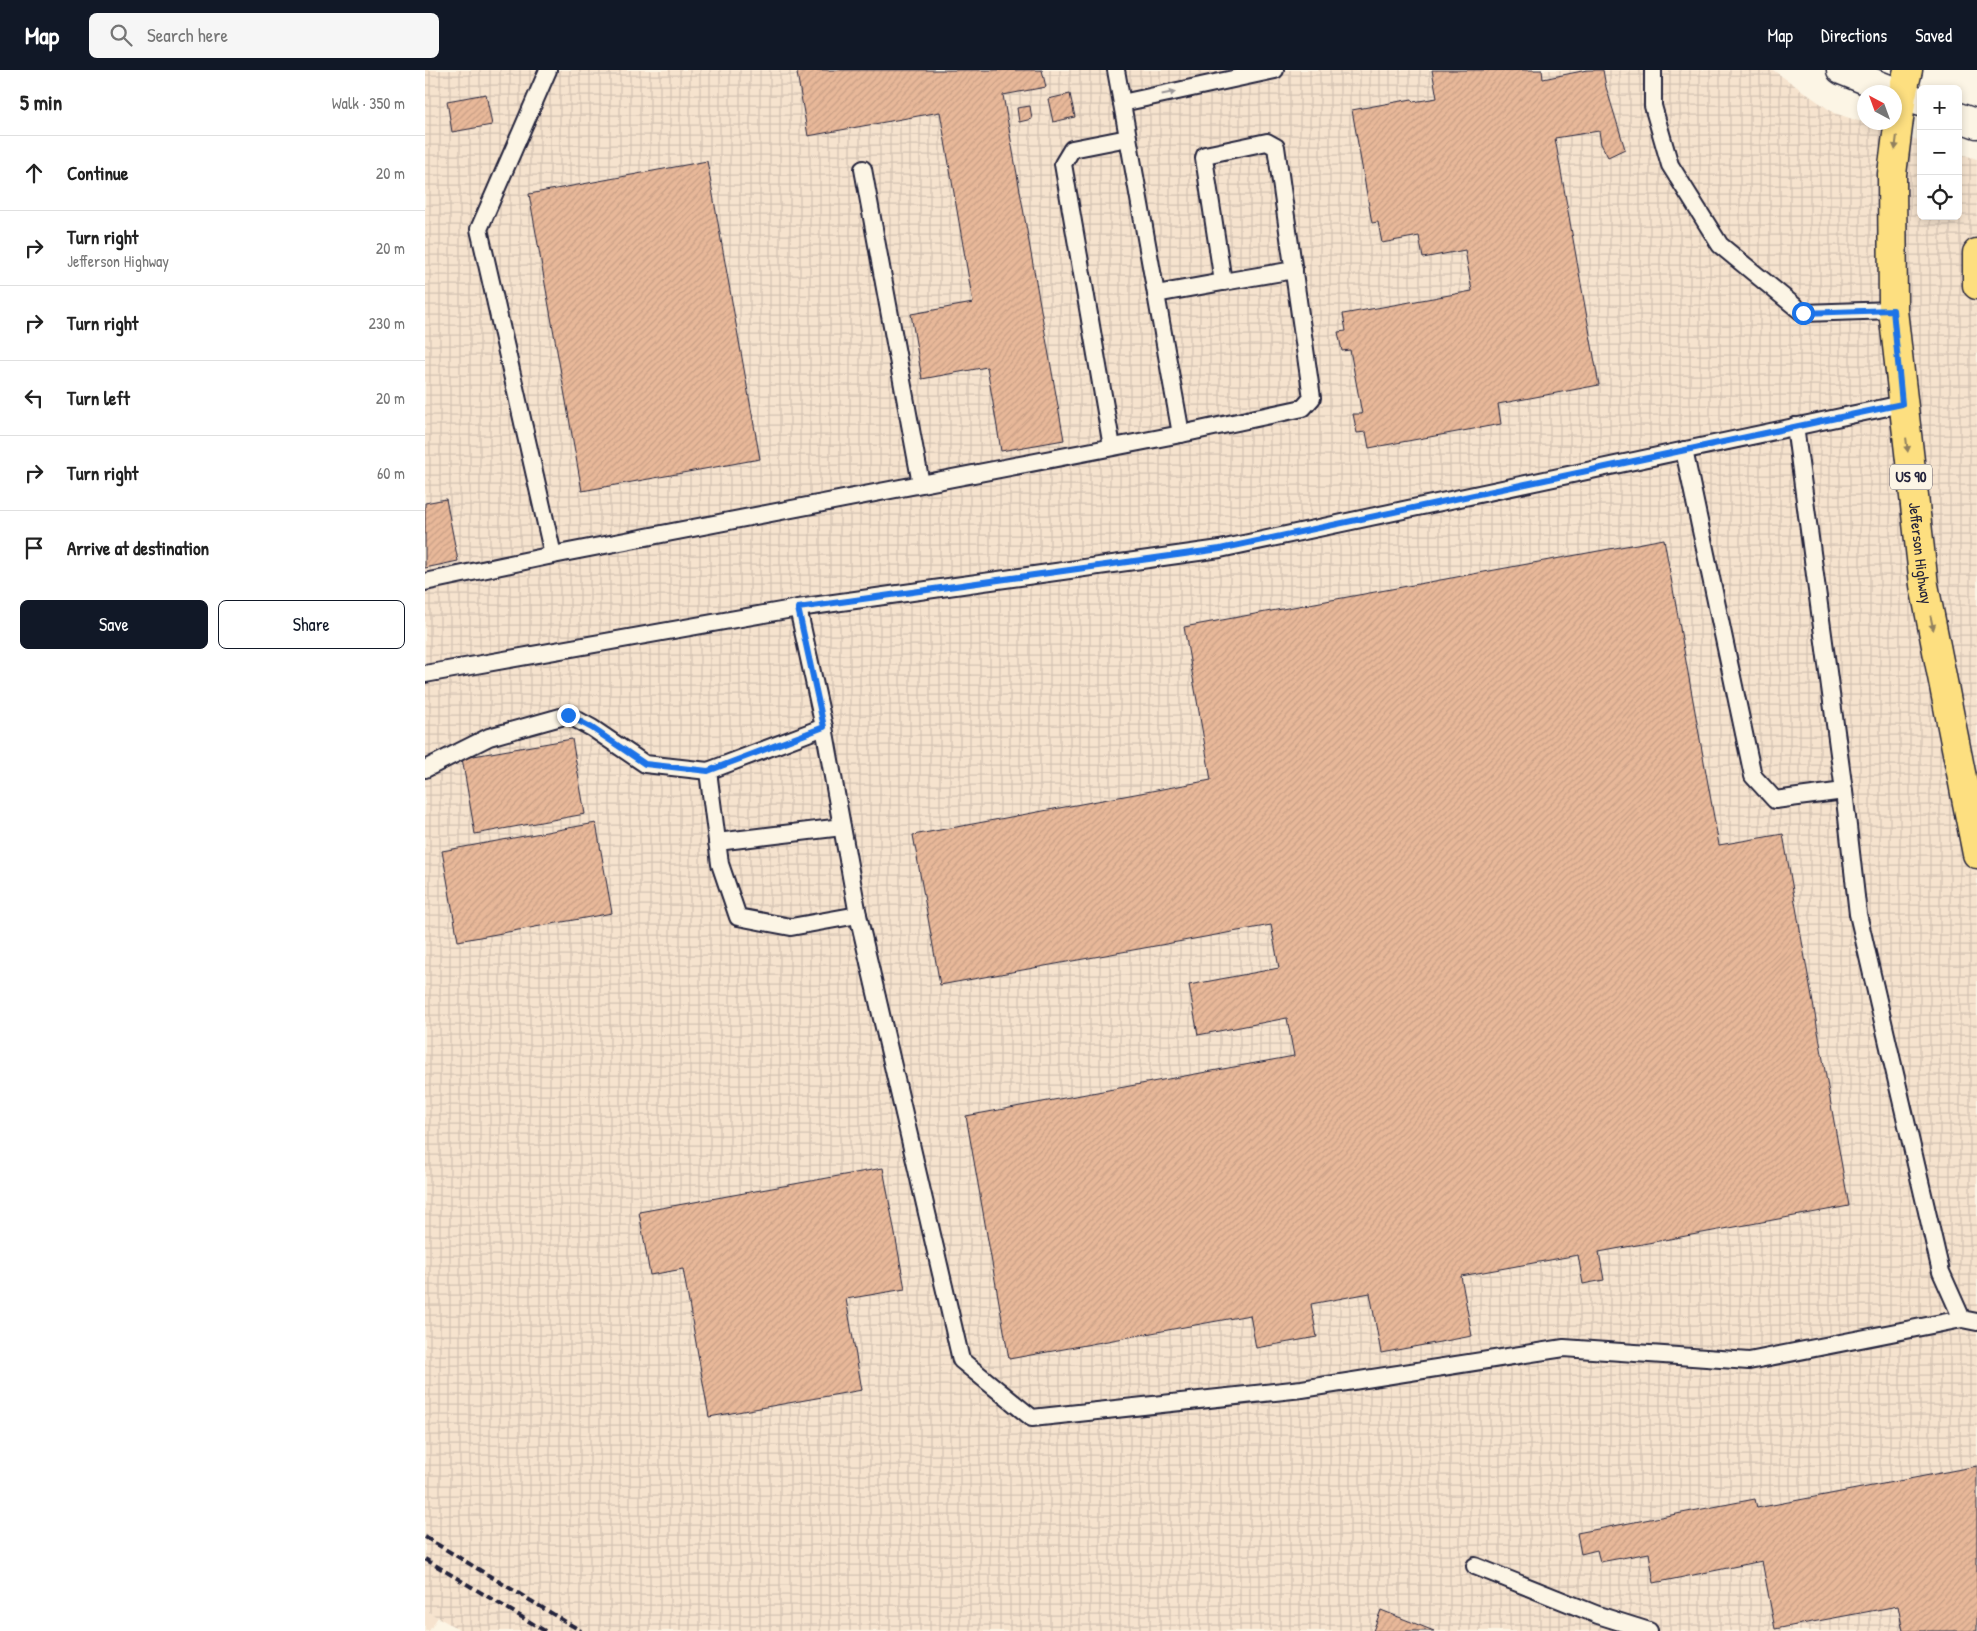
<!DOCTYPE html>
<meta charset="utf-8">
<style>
body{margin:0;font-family:"Patrick Hand",sans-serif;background:#f6f6f6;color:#222}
.controls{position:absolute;right:15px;top:15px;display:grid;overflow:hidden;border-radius:8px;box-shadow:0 2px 8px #0003}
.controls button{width:45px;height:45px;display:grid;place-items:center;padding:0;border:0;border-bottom:1px solid #e0e0e0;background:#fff;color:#222;font:25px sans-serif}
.compass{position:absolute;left:1432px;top:15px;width:45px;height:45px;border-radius:50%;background:#fff;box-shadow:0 2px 8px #0003;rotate:319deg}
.stop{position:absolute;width:15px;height:15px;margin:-11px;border:4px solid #1a73e8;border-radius:50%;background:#fff}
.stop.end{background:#1a73e8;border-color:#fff;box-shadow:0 1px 5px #0008}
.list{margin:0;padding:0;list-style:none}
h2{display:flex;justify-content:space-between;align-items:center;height:65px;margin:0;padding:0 20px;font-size:21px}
h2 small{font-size:16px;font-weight:400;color:#767676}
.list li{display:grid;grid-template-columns:32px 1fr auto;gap:15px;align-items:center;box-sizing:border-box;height:75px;padding:0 20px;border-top:1px solid #e0e0e0}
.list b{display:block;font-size:19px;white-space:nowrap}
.list p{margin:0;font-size:16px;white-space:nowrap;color:#767676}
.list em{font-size:16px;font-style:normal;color:#767676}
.actions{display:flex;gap:10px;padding:15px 20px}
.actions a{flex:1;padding:11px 0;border:1px solid #111827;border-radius:8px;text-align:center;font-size:18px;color:#111827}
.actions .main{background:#111827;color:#fff}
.icon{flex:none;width:28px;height:28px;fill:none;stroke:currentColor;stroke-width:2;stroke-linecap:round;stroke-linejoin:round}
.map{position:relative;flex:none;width:1552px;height:1561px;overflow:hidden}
header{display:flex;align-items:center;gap:30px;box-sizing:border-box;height:70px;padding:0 25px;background:#111827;color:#fff}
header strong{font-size:24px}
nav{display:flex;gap:28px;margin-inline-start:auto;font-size:18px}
.search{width:350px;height:45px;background:#f6f6f6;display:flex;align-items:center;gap:12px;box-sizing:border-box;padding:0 18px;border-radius:8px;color:#767676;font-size:19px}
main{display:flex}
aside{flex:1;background:#fff}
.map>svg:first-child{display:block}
.built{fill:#f6e3ce}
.industrial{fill:url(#industrial-grid)}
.building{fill:url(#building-hatch);stroke:#22223b}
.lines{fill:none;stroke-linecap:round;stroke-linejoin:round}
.lane-casing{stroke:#22223b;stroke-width:20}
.street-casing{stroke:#22223b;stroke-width:31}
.primary-casing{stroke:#22223b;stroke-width:31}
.lane{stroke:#fcf5e5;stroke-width:16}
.street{stroke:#fcf5e5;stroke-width:28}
.primary{stroke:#fddf80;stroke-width:28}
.rail{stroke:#22223b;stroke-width:4;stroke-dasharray:8 4;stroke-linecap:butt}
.oneway{fill:#9a9698}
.oneway2{fill:#90805e}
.route{stroke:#1a73e8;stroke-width:6}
.labels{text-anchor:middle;stroke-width:4.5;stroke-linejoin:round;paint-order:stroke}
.shield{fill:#fcf5e5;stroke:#63616e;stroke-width:1}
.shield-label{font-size:15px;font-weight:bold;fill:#22223b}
.street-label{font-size:16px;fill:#22223b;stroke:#fcf5e5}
</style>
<header>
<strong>Map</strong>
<div class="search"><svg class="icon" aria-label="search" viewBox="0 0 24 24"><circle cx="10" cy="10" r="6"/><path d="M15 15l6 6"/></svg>Search here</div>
<nav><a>Map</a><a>Directions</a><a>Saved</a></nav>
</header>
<main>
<aside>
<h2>5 min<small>Walk · 350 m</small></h2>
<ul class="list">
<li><svg class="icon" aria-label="ahead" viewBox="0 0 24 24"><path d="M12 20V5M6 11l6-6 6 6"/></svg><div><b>Continue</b></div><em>20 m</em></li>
<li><svg class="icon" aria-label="right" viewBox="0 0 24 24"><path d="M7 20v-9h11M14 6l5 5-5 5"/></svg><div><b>Turn right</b><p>Jefferson Highway</p></div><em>20 m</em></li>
<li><svg class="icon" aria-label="right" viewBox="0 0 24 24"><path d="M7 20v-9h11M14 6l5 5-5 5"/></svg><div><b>Turn right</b></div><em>230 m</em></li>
<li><svg class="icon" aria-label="left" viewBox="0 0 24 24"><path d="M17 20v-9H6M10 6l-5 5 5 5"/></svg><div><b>Turn left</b></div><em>20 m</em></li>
<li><svg class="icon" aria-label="right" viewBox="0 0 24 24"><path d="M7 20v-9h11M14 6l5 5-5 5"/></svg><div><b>Turn right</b></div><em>60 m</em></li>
<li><svg class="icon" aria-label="arrive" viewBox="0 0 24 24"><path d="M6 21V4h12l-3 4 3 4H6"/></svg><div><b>Arrive at destination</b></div></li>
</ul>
<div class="actions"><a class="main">Save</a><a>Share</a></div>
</aside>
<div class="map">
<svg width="1552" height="1561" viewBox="0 0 1552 1561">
<defs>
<pattern id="industrial-grid" width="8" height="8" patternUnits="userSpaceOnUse" patternTransform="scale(1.25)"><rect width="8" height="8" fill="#f6e3ce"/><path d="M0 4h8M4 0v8" fill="none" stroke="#d3c2b2"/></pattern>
<pattern id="building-hatch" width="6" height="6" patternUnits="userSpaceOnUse" patternTransform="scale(1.25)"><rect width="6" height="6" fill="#e8b899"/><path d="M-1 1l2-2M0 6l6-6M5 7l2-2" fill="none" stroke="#c79e85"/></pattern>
</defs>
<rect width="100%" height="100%" fill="#fcf5e5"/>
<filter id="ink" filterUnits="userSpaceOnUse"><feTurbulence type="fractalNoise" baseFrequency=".02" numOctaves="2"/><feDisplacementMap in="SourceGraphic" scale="10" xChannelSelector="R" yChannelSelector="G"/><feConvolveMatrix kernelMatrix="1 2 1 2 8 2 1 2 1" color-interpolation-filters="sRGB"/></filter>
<g filter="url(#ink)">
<!-- built -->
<path class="built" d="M0,1540L13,1547L4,1561H0Z"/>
<!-- industrial -->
<path class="industrial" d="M0,0H1348L1409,43L1496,71V146H1533V83L1552,89V1561H37L0,1540Z"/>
<!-- building -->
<g class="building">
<path d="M386,0H617L621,17L578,25L639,370L576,381L562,297L497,309L486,244L548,233L515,42L383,66L372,3Z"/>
<path d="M1007,0H1117L1118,9L1162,0H1178L1181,17L1200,79L1183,87L1176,74L1174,61L1130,68L1174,315L1073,334L1076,354L944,378L941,362L932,363L928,344H937L925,280L917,281L913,262L921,261L918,244L1047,221L1040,180L998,188L994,166L957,173L953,152L947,153L927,40L987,29L988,32L1012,28Z"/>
<path d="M61,24L67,55L27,62L22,31Z"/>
<path d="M645,24L650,47L628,52L623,29Z"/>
<path d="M605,36L607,49L594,52L592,38Z"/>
<path d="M282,91L335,389L157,421L104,124Z"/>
<path d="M21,429L33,491L0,498V433Z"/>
<path d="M1239,469L1294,775L1358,764L1424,1136L1174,1182L1179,1210L1158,1214L1153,1185L1036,1206L1047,1266L956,1283L945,1223L886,1234L892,1267L831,1278L825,1245L584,1289L541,1046L869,986L862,948L773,965L764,915L854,898L846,855L515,915L488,765L786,710L759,557Z"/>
<path d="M147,669L160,744L50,764L37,688Z"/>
<path d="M171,753L187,843L33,871L17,781Z"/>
<path d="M458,1098L480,1219L421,1229L437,1320L284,1347L258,1199L225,1205L214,1142Z"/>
<path d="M1552,1396V1561H1478L1473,1536L1350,1559L1337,1491L1229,1513L1224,1483L1175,1492L1172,1480L1156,1484L1152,1463L1330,1429L1332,1438Z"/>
<path d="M956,1540L1009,1561H948Z"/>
</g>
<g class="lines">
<!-- lane casing -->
<g class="lane-casing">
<g id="lane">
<path d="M123,0L54,159L128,485"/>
<path d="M1228,0V36L1245,95L1295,175L1378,243L1468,240"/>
<path d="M697,33L850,0"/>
<path d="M438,99L496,414"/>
<path d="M798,212L869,200"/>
<path d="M731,224L798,212L779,88L780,85L842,72L851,77L887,328L878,338L756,364"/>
<path d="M1370,356L1419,721L1433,844L1516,1202L1537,1249L1552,1252"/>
<path d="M687,377L638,94L647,79L703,68"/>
<path d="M1259,380L1328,706L1350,730L1419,721"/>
<path d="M0,512L128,485L756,364L691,0"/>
<path d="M373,538L399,657L433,845L536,1290L607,1348L877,1319L1139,1278L1324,1291L1537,1249"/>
<path d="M0,604L373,538L795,479L1477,334"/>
<path d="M0,699L64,667L143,645L167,658L220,694L283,701L399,657"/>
<path d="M283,701L295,794L313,847L366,857L433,845"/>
<path d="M292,772L417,757"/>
<path d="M1050,1496L1173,1545L1224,1561"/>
</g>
</g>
<!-- street casing -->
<g class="street-casing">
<g id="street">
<path d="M1416,0L1496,32"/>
<path d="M1533,47L1552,54"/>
</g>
</g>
<!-- primary casing -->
<g class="primary-casing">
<g id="primary">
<path id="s1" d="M1483,0L1477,25L1467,104L1468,240L1499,515L1552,784"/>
<path d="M1552,183V215"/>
</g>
</g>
<!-- lane -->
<use href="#lane" class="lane"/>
<!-- street -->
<use href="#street" class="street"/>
<!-- primary -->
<use href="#primary" class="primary"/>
<!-- rail -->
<g class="rail">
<path d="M0,1467L156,1561"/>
<path d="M0,1489L120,1561"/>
</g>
</g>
<!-- one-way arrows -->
<defs><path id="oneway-solid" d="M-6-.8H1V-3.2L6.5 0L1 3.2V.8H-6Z" transform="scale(1.25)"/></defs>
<use class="oneway" href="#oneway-solid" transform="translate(744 23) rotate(-12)"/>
<g class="oneway2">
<use href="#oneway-solid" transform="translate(1471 73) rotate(97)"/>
<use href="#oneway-solid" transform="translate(1482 375) rotate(83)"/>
<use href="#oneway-solid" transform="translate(1507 553) rotate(78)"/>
</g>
</g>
<g class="lines" filter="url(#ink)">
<!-- route -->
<path class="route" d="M143,645L167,658L220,694L283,701L399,657L373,538L795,479L1477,334L1468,240L1378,243"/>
</g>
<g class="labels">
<!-- shield labels -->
<rect class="shield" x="1465" y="394.5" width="42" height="25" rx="4"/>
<g class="shield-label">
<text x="1486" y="412">US 90</text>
</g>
<!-- street labels -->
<g class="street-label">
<text dy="6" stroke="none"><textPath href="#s1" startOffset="486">Jefferson Highway</textPath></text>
</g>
</g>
</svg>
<div class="controls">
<button>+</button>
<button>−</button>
<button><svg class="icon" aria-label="locate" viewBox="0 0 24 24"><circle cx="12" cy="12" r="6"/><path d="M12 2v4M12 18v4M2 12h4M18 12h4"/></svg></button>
</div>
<svg class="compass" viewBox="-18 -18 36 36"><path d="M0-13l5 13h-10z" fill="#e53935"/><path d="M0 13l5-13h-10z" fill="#767676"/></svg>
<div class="stop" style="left:1378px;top:243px"></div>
<div class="stop end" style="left:143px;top:645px"></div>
</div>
</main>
